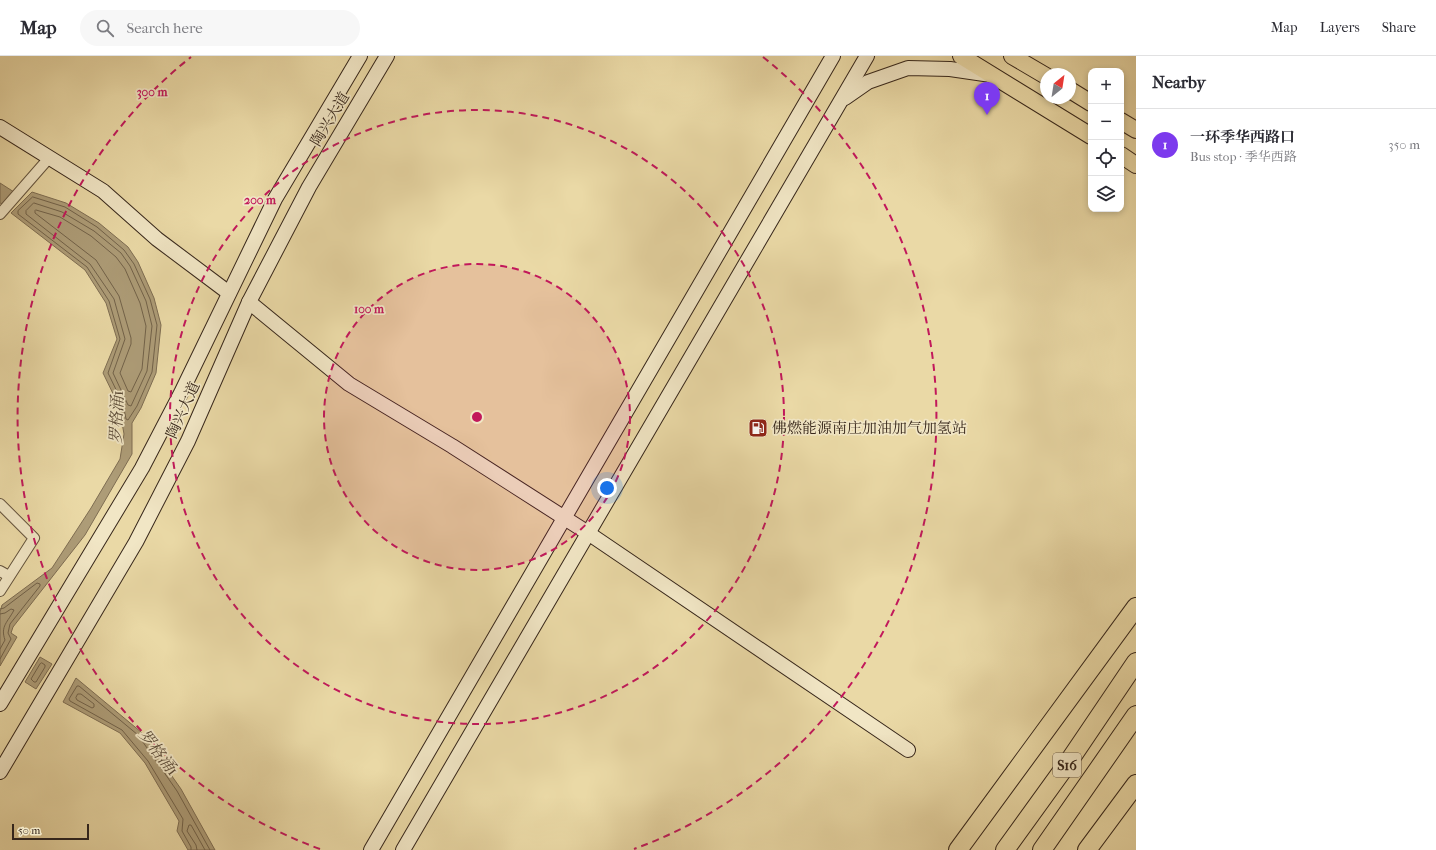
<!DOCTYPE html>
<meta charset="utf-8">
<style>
body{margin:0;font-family:"IM FELL French Canon","Noto Serif SC",serif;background:#f7f7f7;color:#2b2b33}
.controls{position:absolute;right:12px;top:12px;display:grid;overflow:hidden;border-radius:8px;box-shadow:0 2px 6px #0003}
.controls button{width:36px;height:36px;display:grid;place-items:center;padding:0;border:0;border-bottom:1px solid #e1e1e2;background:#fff;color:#2b2b33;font:20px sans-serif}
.compass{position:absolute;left:1040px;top:12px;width:36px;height:36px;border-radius:50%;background:#fff;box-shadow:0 2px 6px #0003;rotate:30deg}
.scale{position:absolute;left:12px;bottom:10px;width:77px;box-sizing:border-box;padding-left:4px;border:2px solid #37271b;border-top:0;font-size:11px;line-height:14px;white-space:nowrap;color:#37271b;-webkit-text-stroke:3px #f1e6c5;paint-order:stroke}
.you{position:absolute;left:607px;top:432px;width:14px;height:14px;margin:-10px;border:3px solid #fff;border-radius:50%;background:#1a73e8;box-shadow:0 0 0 6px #1a73e833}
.badge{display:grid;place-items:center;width:26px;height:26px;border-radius:50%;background:#7c3aed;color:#fff;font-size:13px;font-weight:700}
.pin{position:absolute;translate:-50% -33px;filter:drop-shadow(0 1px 2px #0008)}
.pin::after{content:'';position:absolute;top:21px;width:14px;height:12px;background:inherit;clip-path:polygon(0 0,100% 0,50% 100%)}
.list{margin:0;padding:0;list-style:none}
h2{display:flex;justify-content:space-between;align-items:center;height:52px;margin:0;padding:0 16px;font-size:17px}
h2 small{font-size:13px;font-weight:400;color:#7c7c81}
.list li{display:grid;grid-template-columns:26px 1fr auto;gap:12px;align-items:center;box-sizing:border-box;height:72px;padding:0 16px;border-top:1px solid #e1e1e2}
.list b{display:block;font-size:15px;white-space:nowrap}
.list p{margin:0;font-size:13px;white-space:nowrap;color:#7c7c81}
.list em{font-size:13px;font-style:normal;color:#7c7c81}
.icon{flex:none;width:22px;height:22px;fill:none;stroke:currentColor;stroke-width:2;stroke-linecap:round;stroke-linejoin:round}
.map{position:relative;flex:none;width:1136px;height:794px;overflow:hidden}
header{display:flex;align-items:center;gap:24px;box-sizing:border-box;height:56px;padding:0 20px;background:#fff;border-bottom:1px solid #e1e1e2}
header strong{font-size:19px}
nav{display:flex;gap:22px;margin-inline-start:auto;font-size:14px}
.search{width:280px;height:36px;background:#f7f7f7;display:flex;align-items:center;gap:10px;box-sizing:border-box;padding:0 14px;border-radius:22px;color:#7c7c81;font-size:15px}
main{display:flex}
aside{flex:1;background:#fff}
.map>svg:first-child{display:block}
.water{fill:#ad9c77;stroke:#7e6d52}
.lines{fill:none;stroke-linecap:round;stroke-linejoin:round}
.shore{stroke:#726249;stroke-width:1}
.street-casing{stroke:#64543e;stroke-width:12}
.secondary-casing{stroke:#37271b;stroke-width:16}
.primary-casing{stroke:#37271b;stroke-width:18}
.highway-casing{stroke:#37271b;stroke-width:20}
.street{stroke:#f1e6c5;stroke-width:10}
.secondary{stroke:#f1e6c5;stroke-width:14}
.primary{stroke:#ead9a6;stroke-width:16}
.highway{stroke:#ead9a6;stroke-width:18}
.ring{fill:none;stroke:#c2185b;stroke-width:2;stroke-dasharray:7 5}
.labels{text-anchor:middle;stroke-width:3.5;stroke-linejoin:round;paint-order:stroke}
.shield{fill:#f1e6c5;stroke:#6f604e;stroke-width:1}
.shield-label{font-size:14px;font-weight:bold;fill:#37271b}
.street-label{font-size:15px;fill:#37271b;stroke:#f1e6c5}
.poi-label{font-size:15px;fill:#37271b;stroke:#f1e6c5;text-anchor:start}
.water-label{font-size:16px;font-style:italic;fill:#5a4a37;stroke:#f1e6c5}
.centre{fill:#c2185b;stroke:#f1e6c5;stroke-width:2}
.ring-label{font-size:12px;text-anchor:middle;font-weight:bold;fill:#c2185b;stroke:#f1e6c5;stroke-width:3.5;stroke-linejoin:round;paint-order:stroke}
</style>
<header>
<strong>Map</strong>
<div class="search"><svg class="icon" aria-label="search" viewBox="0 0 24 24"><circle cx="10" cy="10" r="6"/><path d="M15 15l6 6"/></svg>Search here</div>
<nav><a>Map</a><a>Layers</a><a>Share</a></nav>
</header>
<main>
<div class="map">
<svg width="1136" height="794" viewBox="0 0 1136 794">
<rect width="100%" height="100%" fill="#ead9a6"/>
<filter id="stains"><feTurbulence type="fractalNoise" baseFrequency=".005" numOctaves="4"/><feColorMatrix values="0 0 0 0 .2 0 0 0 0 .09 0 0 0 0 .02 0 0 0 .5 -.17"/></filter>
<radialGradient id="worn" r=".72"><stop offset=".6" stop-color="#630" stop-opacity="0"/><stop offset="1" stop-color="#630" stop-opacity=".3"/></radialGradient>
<!-- water -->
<g class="water">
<path d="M0,127L14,136L4,149L0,147Z"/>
<path d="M32,136L66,147L99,167L128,191L138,206L154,242L161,269L156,317L141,352L132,367V398L85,479L13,571L11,577L17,581L0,610V556L2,549L52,512L91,452L120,403L124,378L119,350L103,317L117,283L106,247L85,214L11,157Z"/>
<path d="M40,601L52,608L36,633L25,626Z"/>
<path d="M76,622L141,676L181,733L215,794H188L177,775L179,765L145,707L120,677L63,646Z"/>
</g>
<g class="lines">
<!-- shore -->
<g class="shore">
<path d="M33,141L65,151L97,171L124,194L134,208L150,243L157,269L152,316L137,350L128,364L126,363L123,348L108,317L120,283L109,245L87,211L18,158V155Z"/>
<path d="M34,147L62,156L94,175L121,197L130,210L146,245L152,270L147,315L131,350L128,349L113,317L125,283L114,243L90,208L26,158V155Z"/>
<path d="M36,154L60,161L91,180L116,201L125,213L140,247L146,270L142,313L131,336L128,335L120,317L131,288V282L119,240L96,204L35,157V155Z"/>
<path d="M0,553L4,552L37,527L40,528V530L10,568L8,577L11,583L0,603"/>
<path d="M0,558L5,557L11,553L14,554C8,566 0,570 5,584L0,593"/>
<path d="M42,607L45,609V611L36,626H34L31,623L40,608Z"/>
<path d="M78,638H81L94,648V651L92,652L77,644L76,642Z"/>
<path d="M191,794V791L182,775L183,763L148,705L122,674L70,645L69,643L77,630H79L138,679L177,735L210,794"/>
<path d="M197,794L196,789L187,775L189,769H191L205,794"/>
</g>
<!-- street casing -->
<g class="street-casing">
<g id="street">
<path d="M0,158L49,102"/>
<path d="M0,448L34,482L0,535"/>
<path d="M0,515L9,520"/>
</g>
</g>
<!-- secondary casing -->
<g class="secondary-casing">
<g id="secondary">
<path d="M845,42L868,26L908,12L950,13L991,19"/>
<path d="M0,71L103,135L157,183L229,237"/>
<path d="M249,246L349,328L452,390L588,477L908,694"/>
<path d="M0,648L142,412L181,337L275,143L360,0"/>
<path d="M0,716L136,486L188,385L249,246L309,131L387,0"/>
<path d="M371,794L833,0"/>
<path d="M403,794L867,0"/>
</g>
</g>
<!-- primary casing -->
<g class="primary-casing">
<g id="primary">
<path d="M961,0L1091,80"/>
<path d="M1012,0L1046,20"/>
<path d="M1070,34L1091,47"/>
<path d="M1121,65L1136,74"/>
<path d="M1121,99L1136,109"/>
</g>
</g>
<!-- highway casing -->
<g class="highway-casing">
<g id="highway">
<path d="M958,794L1136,551"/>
<path d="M1005,794L1065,711L1136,606"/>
<path d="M1042,794L1136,659"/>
<path d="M1087,794L1136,728"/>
</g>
</g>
<!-- street -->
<use href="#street" class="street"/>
<!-- secondary -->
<use href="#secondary" class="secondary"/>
<!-- primary -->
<use href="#primary" class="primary"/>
<!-- highway -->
<use href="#highway" class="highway"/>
</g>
<!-- distance rings -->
<circle cx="477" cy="361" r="153" fill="#c2185b" fill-opacity=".12"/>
<g class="ring">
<circle cx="477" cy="361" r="153"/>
<circle cx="477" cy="361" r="307"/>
<path d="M320 793A460 460 0 0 1 191 1M763 1A460 460 0 0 1 634 793"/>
</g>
<!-- icons -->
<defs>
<g id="fuel-square" transform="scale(1)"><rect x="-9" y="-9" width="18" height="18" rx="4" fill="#8f2418" stroke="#f1e6c5"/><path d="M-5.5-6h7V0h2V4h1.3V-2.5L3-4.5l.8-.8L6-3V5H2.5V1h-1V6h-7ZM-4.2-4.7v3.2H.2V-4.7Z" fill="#fff"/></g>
</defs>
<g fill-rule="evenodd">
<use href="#fuel-square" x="758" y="372"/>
</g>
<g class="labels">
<!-- shield labels -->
<rect class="shield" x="1053" y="697" width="28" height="24" rx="3"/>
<g class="shield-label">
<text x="1067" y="714">S16</text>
</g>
<!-- street labels -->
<g class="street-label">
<text transform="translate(330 63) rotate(-59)" y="5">陶兴大道</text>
<text transform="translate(183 354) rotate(-66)" y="5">陶兴大道</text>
</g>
<!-- poi labels -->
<g class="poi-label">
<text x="772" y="377">佛燃能源南庄加油加气加氢站</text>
</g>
<!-- water labels -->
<g class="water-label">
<text transform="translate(116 361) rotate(-88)" y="6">罗格涌1</text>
<text transform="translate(159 696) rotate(52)" y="6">罗格涌1</text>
</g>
</g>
<circle cx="477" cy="361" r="6" class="centre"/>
<g class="ring-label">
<text x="152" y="40">300 m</text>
<text x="260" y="148">200 m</text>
<text x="369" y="257">100 m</text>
</g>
<rect width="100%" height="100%" filter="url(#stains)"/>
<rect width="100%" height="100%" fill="url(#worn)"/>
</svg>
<div class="controls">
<button>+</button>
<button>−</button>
<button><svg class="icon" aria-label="locate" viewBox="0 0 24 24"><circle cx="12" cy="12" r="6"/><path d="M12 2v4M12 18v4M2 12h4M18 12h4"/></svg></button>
<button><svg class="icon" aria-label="layers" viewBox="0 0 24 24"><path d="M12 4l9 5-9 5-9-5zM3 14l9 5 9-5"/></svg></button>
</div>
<svg class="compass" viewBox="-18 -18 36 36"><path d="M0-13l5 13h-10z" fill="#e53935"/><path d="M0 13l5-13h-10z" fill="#7c7c81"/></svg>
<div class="scale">50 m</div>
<div class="you"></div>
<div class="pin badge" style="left:987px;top:59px">1</div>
</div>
<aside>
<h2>Nearby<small></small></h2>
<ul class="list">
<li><span class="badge">1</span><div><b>一环季华西路口</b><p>Bus stop · 季华西路</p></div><em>350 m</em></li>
</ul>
</aside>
</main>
